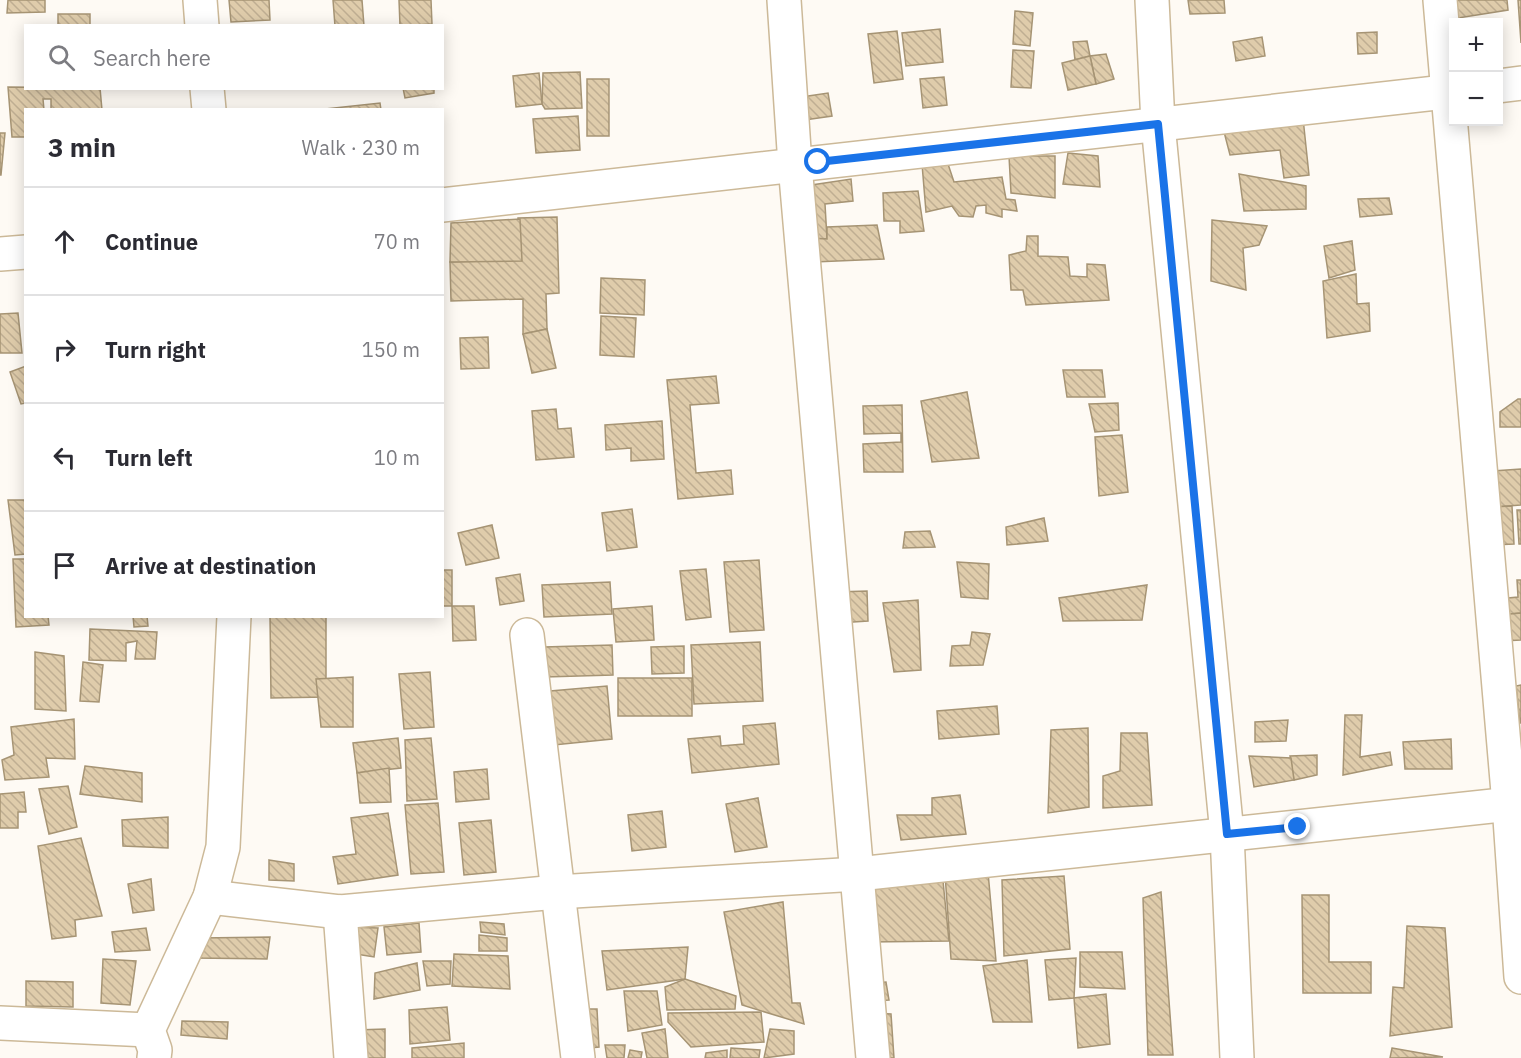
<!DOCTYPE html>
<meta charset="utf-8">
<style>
body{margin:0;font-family:"IBM Plex Sans",sans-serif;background:#f2f2f3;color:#2b2b33}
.controls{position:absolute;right:18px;top:18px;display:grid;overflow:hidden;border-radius:0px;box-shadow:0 3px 15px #0003}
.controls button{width:54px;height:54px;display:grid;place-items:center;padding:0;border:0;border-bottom:2px solid #e1e1e2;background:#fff;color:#2b2b33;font:30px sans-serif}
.stop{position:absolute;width:18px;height:18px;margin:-14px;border:4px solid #1a73e8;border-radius:50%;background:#fff}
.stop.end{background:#1a73e8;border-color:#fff;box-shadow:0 2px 6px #0008}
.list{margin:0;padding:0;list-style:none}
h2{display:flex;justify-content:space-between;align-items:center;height:78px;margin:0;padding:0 24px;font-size:26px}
h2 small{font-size:20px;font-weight:400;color:#7c7c81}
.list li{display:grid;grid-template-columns:39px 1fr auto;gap:18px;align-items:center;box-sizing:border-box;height:108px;padding:0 24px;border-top:2px solid #e1e1e2}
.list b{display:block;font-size:22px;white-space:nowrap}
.list em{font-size:20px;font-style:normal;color:#7c7c81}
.icon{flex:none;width:33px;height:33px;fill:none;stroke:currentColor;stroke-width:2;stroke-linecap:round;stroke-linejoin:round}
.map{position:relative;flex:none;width:1521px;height:1058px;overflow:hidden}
.search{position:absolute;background:#fff;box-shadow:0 3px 15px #0003;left:24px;top:24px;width:420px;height:66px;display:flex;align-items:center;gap:15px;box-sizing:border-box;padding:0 21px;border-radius:0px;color:#7c7c81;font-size:22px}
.panel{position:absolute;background:#fff;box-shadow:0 3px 15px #0003;left:24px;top:108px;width:420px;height:510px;border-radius:0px}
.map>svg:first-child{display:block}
.building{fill:url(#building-back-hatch);stroke:#a69474;stroke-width:1.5}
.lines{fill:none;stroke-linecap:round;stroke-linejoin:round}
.minor-casing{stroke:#ccb998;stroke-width:36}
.minor{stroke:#fff;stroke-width:33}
.route{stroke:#1a73e8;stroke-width:8}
</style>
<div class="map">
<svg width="1521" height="1058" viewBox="0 0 1521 1058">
<defs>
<pattern id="building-back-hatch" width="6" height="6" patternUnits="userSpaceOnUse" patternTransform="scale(1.5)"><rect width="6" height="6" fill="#dfccab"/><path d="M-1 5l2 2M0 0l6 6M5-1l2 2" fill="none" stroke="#bfae92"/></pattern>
</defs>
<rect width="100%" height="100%" fill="#fefaf4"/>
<!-- building -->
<g class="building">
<path d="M8,0H45V12L7,13Z"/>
<path d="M229,0H269L270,20L231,22Z"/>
<path d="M333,0H362L364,26H335Z"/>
<path d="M399,0H431L432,24L400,26Z"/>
<path d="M1188,0H1224L1225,13L1190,14Z"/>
<path d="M1450,0H1507L1508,10L1452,19Z"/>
<path d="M1518,0H1521V43Z"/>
<path d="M1015,11L1033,13L1030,46L1013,44Z"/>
<rect x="58" y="14" width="32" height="12"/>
<path d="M940,29L943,62L906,66L902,33Z"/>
<path d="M897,31L903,79L874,83L868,34Z"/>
<path d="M1377,32V53L1358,54L1357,33Z"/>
<path d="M1262,37L1265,56L1236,61L1233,42Z"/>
<path d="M1087,41L1090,56L1075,60L1073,42Z"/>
<path d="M1013,50L1034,51L1031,88L1011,87Z"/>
<path d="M1106,54L1114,79L1096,84L1090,56Z"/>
<path d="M1090,56L1096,84L1068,90L1062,63Z"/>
<path d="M580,72L582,108L545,109L542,104L543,73Z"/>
<path d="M539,73L542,104L516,107L513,76Z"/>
<path d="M944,77L947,105L923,108L920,79Z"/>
<rect x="587" y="79" width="22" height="57"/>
<path d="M8,87L100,88L102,110H51V99H43L44,110H26V137H12Z"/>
<path d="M403,88H434V93L405,98Z"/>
<path d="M828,93L832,116L798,121L795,98Z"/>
<path d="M380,103L381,110L325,109Z"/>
<path d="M578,116L580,150L536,153L533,119Z"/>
<path d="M1303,118L1309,175L1284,178L1280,150L1230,155L1223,128Z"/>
<path d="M0,133H5L1,175H0Z"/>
<path d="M1068,153L1098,156L1100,187L1063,184Z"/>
<path d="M1009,156H1055V198L1011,193Z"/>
<path d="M922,164H948L954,182L1002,177L1006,199L1015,200L1017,211L1002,209V217L986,213V205L976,206L973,217L959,216L952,206L926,212Z"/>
<path d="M1239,174L1306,186V209L1244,211Z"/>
<path d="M851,179L853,201L825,204L827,239L809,238L805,186Z"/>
<path d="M918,191L924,231L900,233V221H884L883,193Z"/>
<path d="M1389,198L1392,214L1360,217L1358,199Z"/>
<path d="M557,217L559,293L546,294L547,329L523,334V299L451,301L450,262L519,260L518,218Z"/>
<path d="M520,219L522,261L450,262L451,223Z"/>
<path d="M1212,220L1267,226L1259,245L1243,248L1246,290L1211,281Z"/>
<path d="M877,225L884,259L814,262L809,238L827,239V227Z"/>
<path d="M1027,236H1038V256L1068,257L1070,276L1087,277V264L1105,265L1109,300L1026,305L1023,290H1011L1009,255L1026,251Z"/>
<path d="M1352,241L1355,270L1329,278L1324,246Z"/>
<path d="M1356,274L1357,304L1369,303L1370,331L1327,338L1323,281Z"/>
<path d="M601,278L645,280L644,315L600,313Z"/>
<path d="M18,313L22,353H0V314Z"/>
<path d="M601,316L636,318L634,357L600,355Z"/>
<path d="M547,329L556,368L532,373L523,334Z"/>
<path d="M488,337L489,368L461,369L460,338Z"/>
<path d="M26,366V403L21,404L10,372Z"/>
<path d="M1063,370H1102L1105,397H1067Z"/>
<path d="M716,376L719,403L690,405L696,473L731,470L733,494L678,499L667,380Z"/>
<path d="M967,392L979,458L932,462L921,401Z"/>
<path d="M1518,399H1521V427H1500V412Z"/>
<path d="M1118,403L1119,430L1095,432L1089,404Z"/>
<path d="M902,405L903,472H864L863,444L901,442V433L864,434L863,406Z"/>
<path d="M556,409L558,429L571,428L574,457L536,460L532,411Z"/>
<path d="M662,421L664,459L631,461V448L606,450L605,425Z"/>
<path d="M1122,435L1128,492L1099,496L1095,437Z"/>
<path d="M1521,469V505L1495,507L1493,471Z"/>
<path d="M8,500H26V554L15,555Z"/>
<path d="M1512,506L1514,544L1492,545L1490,507Z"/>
<path d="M632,509L637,547L607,551L602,513Z"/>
<path d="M1517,510H1521V544H1519Z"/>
<path d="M1044,518L1048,541L1007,545L1006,527Z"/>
<path d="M492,525L499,558L466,565L458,533Z"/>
<path d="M930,531L935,547L903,548L905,532Z"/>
<path d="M13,559H26V616H48L49,625L16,627Z"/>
<path d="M759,560L764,630L730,632L724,562Z"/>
<path d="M957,562L989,564L988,599L961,597Z"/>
<path d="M706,569L711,617L686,620L680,571Z"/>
<rect x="442" y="570" width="10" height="36"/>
<path d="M520,574L524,601L500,605L496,578Z"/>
<path d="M1517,580H1521V613L1499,615L1498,599L1518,597Z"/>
<path d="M610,582L612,614L544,617L542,585Z"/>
<path d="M1147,585L1142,620L1063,621L1059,598Z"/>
<path d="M867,591L868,621L838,623L836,592Z"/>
<path d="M918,600L921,670L894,672L883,603Z"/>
<path d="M452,606H474L476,640L453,641Z"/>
<path d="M652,606L654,640L616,642L613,609Z"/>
<path d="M1521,613V640L1503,641L1499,615Z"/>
<path d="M133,616H147L148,626L134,627Z"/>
<path d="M270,616H326V697L271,698Z"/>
<path d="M90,629L157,632L155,659H135L137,641L126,643V661L89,660Z"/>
<path d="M972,632L990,634L983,665L950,666L952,646L970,645Z"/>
<path d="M760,642L763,701L694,704L691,645Z"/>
<path d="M612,645L613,675L545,677L544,647Z"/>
<path d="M684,646V673L652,674L651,647Z"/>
<path d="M35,652L64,656L66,711L35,709Z"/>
<path d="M83,662L103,665L99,702L80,701Z"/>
<path d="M430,672L434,727L404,729L399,674Z"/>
<path d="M353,677V727H321L316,679Z"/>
<rect x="618" y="678" width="74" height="38"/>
<path d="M1521,685V723H1520L1516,686Z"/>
<path d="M607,686L612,739L544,746L539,692Z"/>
<path d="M997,706L999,734L939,739L937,711Z"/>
<path d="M1345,715H1362L1360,757L1390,752L1392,765L1343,775Z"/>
<path d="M74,719L75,759L46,758L49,777L5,780L2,760L14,755L11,727Z"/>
<path d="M1288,720L1286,741L1255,742V722Z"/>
<path d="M775,723L779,764L692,773L688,739L720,736L721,746L744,744L743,726Z"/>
<path d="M1088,728L1089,807L1048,813L1051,730Z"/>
<path d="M1121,733H1147L1152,805L1103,808V776L1120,771Z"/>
<path d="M398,738L401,768L357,773L353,743Z"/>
<path d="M431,738L437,799L407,801L405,740Z"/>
<path d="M1451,739L1452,769H1405L1403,742Z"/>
<path d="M1317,755V775L1294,780L1290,756Z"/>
<path d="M1249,756L1291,758L1294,780L1254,787Z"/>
<path d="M85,766L142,773V802L80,794Z"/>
<path d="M389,768L391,802L360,803L357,773Z"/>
<path d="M487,769L489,799L456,802L454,772Z"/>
<path d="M68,786L77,827L49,834L39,789Z"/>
<path d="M24,792L26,812H18V828H0V794Z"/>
<path d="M960,795L966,834L901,840L897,815H932V798Z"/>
<path d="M758,798L767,847L735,852L726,804Z"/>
<path d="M438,803L444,872L411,874L405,805Z"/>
<path d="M662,811L666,847L632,851L628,815Z"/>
<path d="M388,813L398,875L338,884L333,857L356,854L351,818Z"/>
<path d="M168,817V848L123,846L122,820Z"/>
<path d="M491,820L496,872L464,875L459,823Z"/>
<path d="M81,838L102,916L75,920L76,936L52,939L38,846Z"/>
<path d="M269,860L294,864V881L269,880Z"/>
<path d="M988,872L996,961L951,959L945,874Z"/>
<path d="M1064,876L1070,949L1004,956L1002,880Z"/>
<path d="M151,879L154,910L133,913L128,884Z"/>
<path d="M943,881L949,941L869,942L867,884Z"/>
<path d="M1161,892L1173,1055H1148L1143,898Z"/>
<path d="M1302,895H1329V962H1371V993H1303Z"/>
<path d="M783,902L792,1003H800L804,1024L742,1005L724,912Z"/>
<path d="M480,922L504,924L505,935L481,932Z"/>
<path d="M419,923L421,952L387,955L384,927Z"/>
<path d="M1407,926L1445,928L1452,1027L1390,1036L1393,987L1404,988Z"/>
<path d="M351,927L378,928L374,957L350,953Z"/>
<path d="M146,928L150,950L115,952L112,932Z"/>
<path d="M479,935L507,938V951H479Z"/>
<path d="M270,937L267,959L193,958L199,938Z"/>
<path d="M688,947L685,979L607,990L602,951Z"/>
<path d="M1080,952H1122L1125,989L1080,987Z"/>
<path d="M454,954L508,956L510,989L452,986Z"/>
<path d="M1076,958L1074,998L1049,1000L1045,960Z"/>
<path d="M103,959L136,961L130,1005L101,1003Z"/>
<path d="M1027,960L1032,1022H993L983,966Z"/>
<path d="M423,961H451L450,984L427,986Z"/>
<path d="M417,963L420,990L374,999L375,973Z"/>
<path d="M685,979L736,996L735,1009L667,1010L665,987Z"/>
<path d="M26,981L73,982V1007L26,1006Z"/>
<path d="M886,982L889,1000L872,1001L870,983Z"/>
<path d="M624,991H657L662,1025L628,1031Z"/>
<path d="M1106,994L1110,1044L1078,1048L1074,998Z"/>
<path d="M447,1007L450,1040L410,1044L409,1010Z"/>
<path d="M576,1009H597L599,1047L580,1049Z"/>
<path d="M761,1012L764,1042L691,1047L668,1022V1013Z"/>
<path d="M873,1013L891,1014L894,1058H877Z"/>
<path d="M182,1021L228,1022L227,1039L181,1035Z"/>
<path d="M385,1029V1058H358L356,1030Z"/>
<path d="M665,1029L668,1058H647L642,1033Z"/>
<path d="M770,1029L794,1031V1054L764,1058Z"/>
<path d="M464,1043V1058H412V1048Z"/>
<path d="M605,1045H625L624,1058H607Z"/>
<path d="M731,1048L760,1050L759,1058H730Z"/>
<path d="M1392,1048L1443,1057L1390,1058Z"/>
<path d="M630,1050L642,1052L641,1058H628Z"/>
<path d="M727,1050V1058H705L706,1053Z"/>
</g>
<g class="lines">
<!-- minor casing -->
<g class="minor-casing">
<g id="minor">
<path d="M200,0L202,26"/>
<path d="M784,0L795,165L873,1058"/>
<path d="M1152,0L1158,124L1227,834L1237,1058"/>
<path d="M1440,0L1509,804L1521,977"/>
<path d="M1498,86L1521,83"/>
<path d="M207,88L209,110"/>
<path d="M442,205L1454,91"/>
<path d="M0,254L26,252"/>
<path d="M527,635L578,1058"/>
<path d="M210,897L340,912L557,892L858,874L1521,803"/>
<path d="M340,912L351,1058"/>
<path d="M0,1023L148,1030"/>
<path d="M154,1058L155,1050L148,1030L210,897L223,847L234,616"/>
</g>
</g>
<!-- minor -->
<use href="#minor" class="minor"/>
</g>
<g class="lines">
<!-- route -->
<path class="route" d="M818,162L1158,124L1227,834L1298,827"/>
</g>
</svg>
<div class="controls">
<button>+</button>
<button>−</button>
</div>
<div class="stop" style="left:818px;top:162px"></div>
<div class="stop end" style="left:1298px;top:827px"></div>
<div class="search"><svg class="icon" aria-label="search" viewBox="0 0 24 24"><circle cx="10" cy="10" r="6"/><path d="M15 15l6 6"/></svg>Search here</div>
<section class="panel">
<h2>3 min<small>Walk · 230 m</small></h2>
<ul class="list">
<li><svg class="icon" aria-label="ahead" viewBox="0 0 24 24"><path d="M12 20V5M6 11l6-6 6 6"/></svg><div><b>Continue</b></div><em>70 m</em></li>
<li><svg class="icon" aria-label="right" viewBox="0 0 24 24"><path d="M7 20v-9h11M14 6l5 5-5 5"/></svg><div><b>Turn right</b></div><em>150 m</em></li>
<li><svg class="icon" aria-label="left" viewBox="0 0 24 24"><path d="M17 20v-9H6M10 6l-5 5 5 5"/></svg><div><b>Turn left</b></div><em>10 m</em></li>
<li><svg class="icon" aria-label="arrive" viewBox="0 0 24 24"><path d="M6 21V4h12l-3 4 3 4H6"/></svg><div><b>Arrive at destination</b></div></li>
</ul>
</section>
</div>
